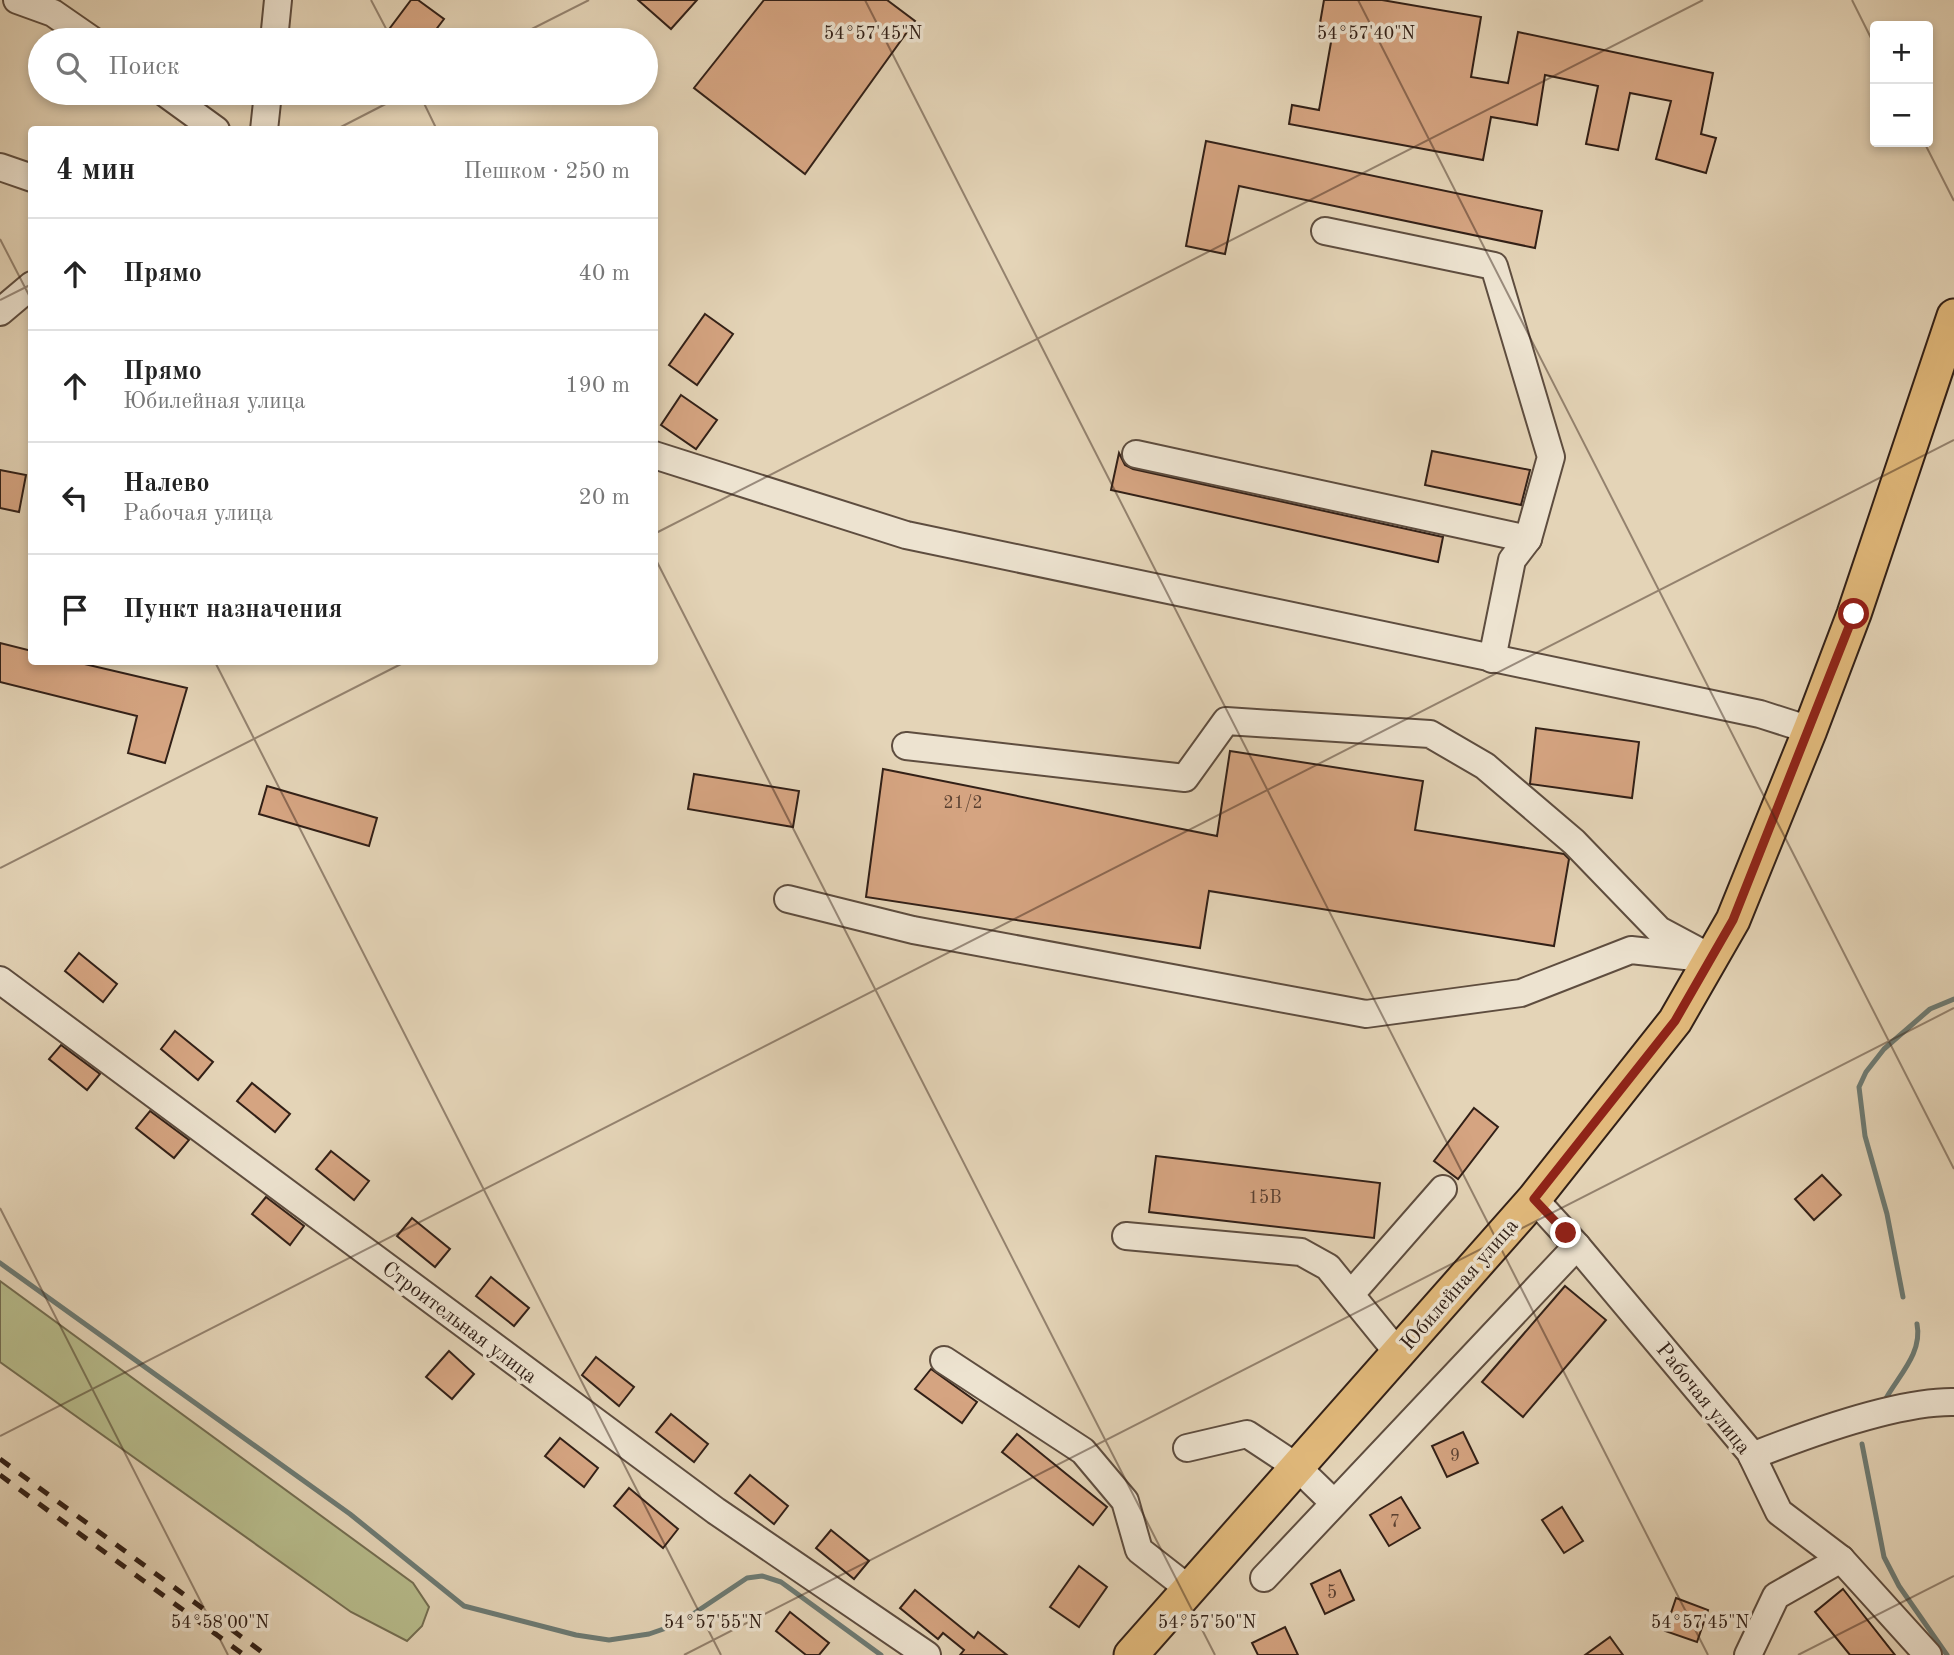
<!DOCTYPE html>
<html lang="ru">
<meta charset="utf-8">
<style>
body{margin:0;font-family:"Old Standard TT",serif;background:#f2f2f2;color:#222}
.controls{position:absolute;right:21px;top:21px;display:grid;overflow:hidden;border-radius:7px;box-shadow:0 4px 10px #0003}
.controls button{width:63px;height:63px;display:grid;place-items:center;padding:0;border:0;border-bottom:2px solid #e0e0e0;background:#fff;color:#222;font:35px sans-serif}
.stop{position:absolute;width:21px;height:21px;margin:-16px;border:5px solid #8f2418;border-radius:50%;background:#fff}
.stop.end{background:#8f2418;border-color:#fff;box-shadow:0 2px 7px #0008}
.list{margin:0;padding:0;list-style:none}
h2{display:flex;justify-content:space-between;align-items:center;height:91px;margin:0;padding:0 28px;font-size:30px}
h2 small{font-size:23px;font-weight:400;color:#767676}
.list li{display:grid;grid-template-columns:46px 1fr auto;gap:21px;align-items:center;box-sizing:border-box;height:112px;padding:0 28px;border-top:2px solid #e0e0e0}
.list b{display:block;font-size:26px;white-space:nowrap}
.list p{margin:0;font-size:23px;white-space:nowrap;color:#767676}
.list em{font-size:23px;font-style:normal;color:#767676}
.icon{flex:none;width:38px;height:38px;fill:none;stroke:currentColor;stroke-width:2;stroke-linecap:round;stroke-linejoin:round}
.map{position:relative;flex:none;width:1954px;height:1655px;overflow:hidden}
.search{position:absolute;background:#fff;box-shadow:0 4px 10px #0003;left:28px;top:28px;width:630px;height:77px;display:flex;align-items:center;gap:18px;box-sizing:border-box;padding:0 24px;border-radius:38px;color:#767676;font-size:26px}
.panel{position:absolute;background:#fff;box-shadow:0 4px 10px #0003;left:28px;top:126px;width:630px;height:539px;border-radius:7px}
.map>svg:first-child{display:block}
.green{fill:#b7bc8c;stroke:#746e52;stroke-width:2}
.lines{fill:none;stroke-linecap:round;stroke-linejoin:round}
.stream{stroke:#6d7b74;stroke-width:5}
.building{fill:#d5a481;stroke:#322017;stroke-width:2}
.minor-casing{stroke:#5e4d3f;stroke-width:30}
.major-casing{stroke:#322017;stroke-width:37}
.minor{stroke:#ede3d0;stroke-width:26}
.major{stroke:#e2ba7c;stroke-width:33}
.rail{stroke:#322017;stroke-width:5;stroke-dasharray:12 12;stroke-linecap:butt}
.route{stroke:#8f2418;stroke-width:9}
.ticks{fill:none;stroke:#322017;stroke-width:2;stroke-opacity:0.45}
.labels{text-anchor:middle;stroke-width:7;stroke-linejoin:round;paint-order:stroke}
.number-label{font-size:18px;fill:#5b4132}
.street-label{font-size:21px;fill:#322017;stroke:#ede3d0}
.ticks-label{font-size:18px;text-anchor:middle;fill:#322017;stroke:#ede3d0;stroke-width:7;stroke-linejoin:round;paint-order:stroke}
</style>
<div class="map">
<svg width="1954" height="1655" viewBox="0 0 1954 1655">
<rect width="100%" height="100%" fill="#e4d4b7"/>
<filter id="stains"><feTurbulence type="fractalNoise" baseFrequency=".00286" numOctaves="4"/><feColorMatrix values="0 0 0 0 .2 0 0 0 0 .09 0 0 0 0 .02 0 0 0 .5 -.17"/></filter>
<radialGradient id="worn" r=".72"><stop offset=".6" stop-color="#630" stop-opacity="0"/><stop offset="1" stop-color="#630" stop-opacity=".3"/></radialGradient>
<!-- green -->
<path class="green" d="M0,1281L413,1583L429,1607L422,1626L407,1641L351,1612L0,1362Z"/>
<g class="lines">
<!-- stream -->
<g class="stream">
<path d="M0,1263L350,1514L464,1606L576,1635L609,1640L649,1634L678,1624L747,1578L762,1576L781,1582L881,1655"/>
<path d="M1903,1297L1887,1214L1865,1136L1859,1087L1866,1072L1884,1049L1930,1009L1954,999"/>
<path d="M1884,1402C1897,1377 1923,1354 1917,1324"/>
<path d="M1862,1444L1884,1557L1899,1586L1947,1655"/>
</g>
</g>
<!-- building -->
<g class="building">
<path d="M411,0H418L444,19L428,40H381Z"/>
<path d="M638,0H697L671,29Z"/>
<path d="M764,0H887L915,21L805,174L694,88Z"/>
<path d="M1324,0H1382L1481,17L1471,77L1508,83L1518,32L1713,73L1701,134L1716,138L1706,173L1656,159L1671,101L1630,93L1618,150L1586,144L1598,86L1545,75L1537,125L1491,117L1483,160L1289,124L1292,105L1319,110L1333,31L1319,29Z"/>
<path d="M1206,141L1542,211L1535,248L1239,186L1225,254L1186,246Z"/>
<path d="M705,314L733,334L697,385L669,365Z"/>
<path d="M681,395L717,420L696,449L661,425Z"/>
<path d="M1432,451L1530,470L1521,505L1425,485Z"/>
<path d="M1119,453L1125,465L1133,469L1443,537L1438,562L1111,490Z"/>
<path d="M0,470L26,475L19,512L0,508Z"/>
<path d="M0,643L32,651V662H76L187,688L165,763L128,753L137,716L0,682Z"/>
<path d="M1536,728L1639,742L1632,798L1530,784Z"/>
<path d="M1230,751L1423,781L1415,830L1564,854L1569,859L1554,946L1209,891L1200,948L866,897L883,769L1217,836Z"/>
<path d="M694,774L799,791L793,827L688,809Z"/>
<path d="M267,786L377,818L369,846L259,814Z"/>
<path d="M79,953L117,984L103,1002L65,971Z"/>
<path d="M175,1031L213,1062L198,1080L161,1049Z"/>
<path d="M61,1045L100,1074L87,1090L49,1059Z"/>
<path d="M252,1083L290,1114L275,1132L237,1101Z"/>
<path d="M1474,1108L1498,1127L1458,1179L1434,1161Z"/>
<path d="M150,1111L189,1140L174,1158L136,1128Z"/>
<path d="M331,1151L369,1181L354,1200L316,1169Z"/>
<path d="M1156,1156L1380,1183L1374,1238L1149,1212Z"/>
<path d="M1822,1175L1841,1195L1814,1220L1795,1199Z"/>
<path d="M266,1197L304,1226L290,1245L252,1214Z"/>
<path d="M412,1218L450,1249L435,1267L397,1236Z"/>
<path d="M491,1277L529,1308L514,1326L476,1296Z"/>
<path d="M1565,1286L1606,1320L1523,1417L1482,1382Z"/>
<path d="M449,1351L474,1374L452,1399L426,1377Z"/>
<path d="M596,1357L634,1387L619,1406L582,1375Z"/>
<path d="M931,1369L977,1402L962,1423L915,1389Z"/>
<path d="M671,1414L708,1444L694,1462L656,1432Z"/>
<path d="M1463,1432L1478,1463L1447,1477L1432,1446Z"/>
<path d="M1017,1434L1107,1507L1093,1525L1002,1452Z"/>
<path d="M560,1438L598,1468L584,1487L545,1456Z"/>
<path d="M750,1475L788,1506L774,1524L735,1493Z"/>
<path d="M629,1488L678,1529L663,1548L614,1506Z"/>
<path d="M1401,1497L1420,1528L1389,1546L1370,1515Z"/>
<path d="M1562,1507L1583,1541L1564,1553L1542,1520Z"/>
<path d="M831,1530L869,1561L854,1579L816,1548Z"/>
<path d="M1079,1566L1107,1587L1079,1627L1050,1607Z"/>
<path d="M1340,1570L1354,1600L1325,1614L1311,1584Z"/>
<path d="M1843,1589L1895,1655H1850L1815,1612Z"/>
<path d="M915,1590L974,1638L978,1632L1007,1655H960L964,1650L943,1633L938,1639L900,1608Z"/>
<path d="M1676,1598L1708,1610L1697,1642L1665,1631Z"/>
<path d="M790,1612L829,1643L819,1655H806L776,1631Z"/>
<path d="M1285,1627L1298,1655H1258L1252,1643Z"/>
<path d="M1610,1637L1623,1655H1585Z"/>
</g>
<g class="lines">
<!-- minor casing -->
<g class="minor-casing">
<g id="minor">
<path d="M17,0L53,13L92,40"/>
<path d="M274,40L278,0"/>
<path d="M165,93L216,130"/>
<path d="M264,130L268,93"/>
<path d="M0,167L32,178"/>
<path d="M1325,231L1494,266L1551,457L1528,539L1512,560L1492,659"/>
<path d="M0,312L32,285"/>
<path d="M1136,454L1528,539"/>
<path d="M654,455L906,535L1760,714L1810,730"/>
<path d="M906,746L1185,778L1226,721L1430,734L1485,766L1574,842L1659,930L1702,953"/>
<path d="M788,899L913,930L1366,1014L1521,993L1631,950L1712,959"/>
<path d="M0,980L716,1511L927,1655"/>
<path d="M1534,1199L1577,1246L1750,1452L1779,1512L1841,1559L1928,1655"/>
<path d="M1126,1236L1301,1252L1328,1267L1398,1353"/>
<path d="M1351,1294L1443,1189"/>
<path d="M944,1360L1083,1451L1125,1501L1139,1550L1189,1589"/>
<path d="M1187,1448L1247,1434L1297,1467L1334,1503"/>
<path d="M1752,1456C1805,1435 1898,1401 1954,1402"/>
<path d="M1264,1578L1577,1246"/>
<path d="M1748,1655L1776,1596L1841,1559"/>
</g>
</g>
<!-- major casing -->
<g class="major-casing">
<path id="major" d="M1131,1655L1534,1199L1675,1021L1733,920L1810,730L1854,614L1954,316"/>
</g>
<!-- minor -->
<use href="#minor" class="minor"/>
<!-- major -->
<use href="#major" class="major"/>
<!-- rail -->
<g class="rail">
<path d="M0,1459L266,1655"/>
<path d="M0,1475L244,1655"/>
</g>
</g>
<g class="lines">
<!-- route -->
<path class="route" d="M1566,1233L1534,1199L1675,1021L1733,920L1854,614"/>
</g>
<!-- ticks -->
<path class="ticks" d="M371,0L392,40M865,0L1708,1655M1358,0L1954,1169M1852,0L1875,46M510,40L589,0M419,93L437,130M335,130L407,93M1924,142L1954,201M0,239L32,301M0,300L32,284M654,534L1703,0M654,556L1215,1655M215,662L721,1655M0,868L405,662M0,1208L228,1655M0,1436L1954,440M684,1655L1954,1008M1798,1655L1954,1576"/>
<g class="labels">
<!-- number labels -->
<g class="number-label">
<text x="963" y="808">21/2</text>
<text x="1265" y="1203">15В</text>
<text x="1455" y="1461">9</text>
<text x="1395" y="1527">7</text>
<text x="1332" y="1598">5</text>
</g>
<!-- street labels -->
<g class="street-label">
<text transform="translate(1459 1284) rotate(-49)" y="7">Юбилейная улица</text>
<text transform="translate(460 1322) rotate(37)" y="7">Строительная улица</text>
<text transform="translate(1704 1398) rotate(51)" y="7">Рабочая улица</text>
</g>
</g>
<g class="ticks-label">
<text x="873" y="39">54°57'45"N</text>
<text x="1366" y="39">54°57'40"N</text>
<text x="220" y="1628">54°58'00"N</text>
<text x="713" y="1628">54°57'55"N</text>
<text x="1207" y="1628">54°57'50"N</text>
<text x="1700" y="1628">54°57'45"N</text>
</g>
<rect width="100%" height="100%" filter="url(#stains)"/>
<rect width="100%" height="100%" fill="url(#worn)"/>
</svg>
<div class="controls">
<button>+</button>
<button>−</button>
</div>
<div class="stop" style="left:1854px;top:614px"></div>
<div class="stop end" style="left:1566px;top:1233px"></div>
<div class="search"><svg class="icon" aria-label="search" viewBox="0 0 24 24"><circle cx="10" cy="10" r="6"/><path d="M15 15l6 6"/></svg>Поиск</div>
<section class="panel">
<h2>4 мин<small>Пешком · 250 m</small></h2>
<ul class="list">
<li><svg class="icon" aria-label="ahead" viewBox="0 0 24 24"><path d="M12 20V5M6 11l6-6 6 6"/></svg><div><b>Прямо</b></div><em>40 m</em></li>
<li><svg class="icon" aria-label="ahead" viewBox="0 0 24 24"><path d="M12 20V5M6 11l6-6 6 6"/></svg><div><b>Прямо</b><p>Юбилейная улица</p></div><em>190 m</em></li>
<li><svg class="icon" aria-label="left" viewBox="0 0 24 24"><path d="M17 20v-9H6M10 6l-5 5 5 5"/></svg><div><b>Налево</b><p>Рабочая улица</p></div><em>20 m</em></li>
<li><svg class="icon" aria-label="arrive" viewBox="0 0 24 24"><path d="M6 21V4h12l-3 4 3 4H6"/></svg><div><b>Пункт назначения</b></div></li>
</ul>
</section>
</div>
